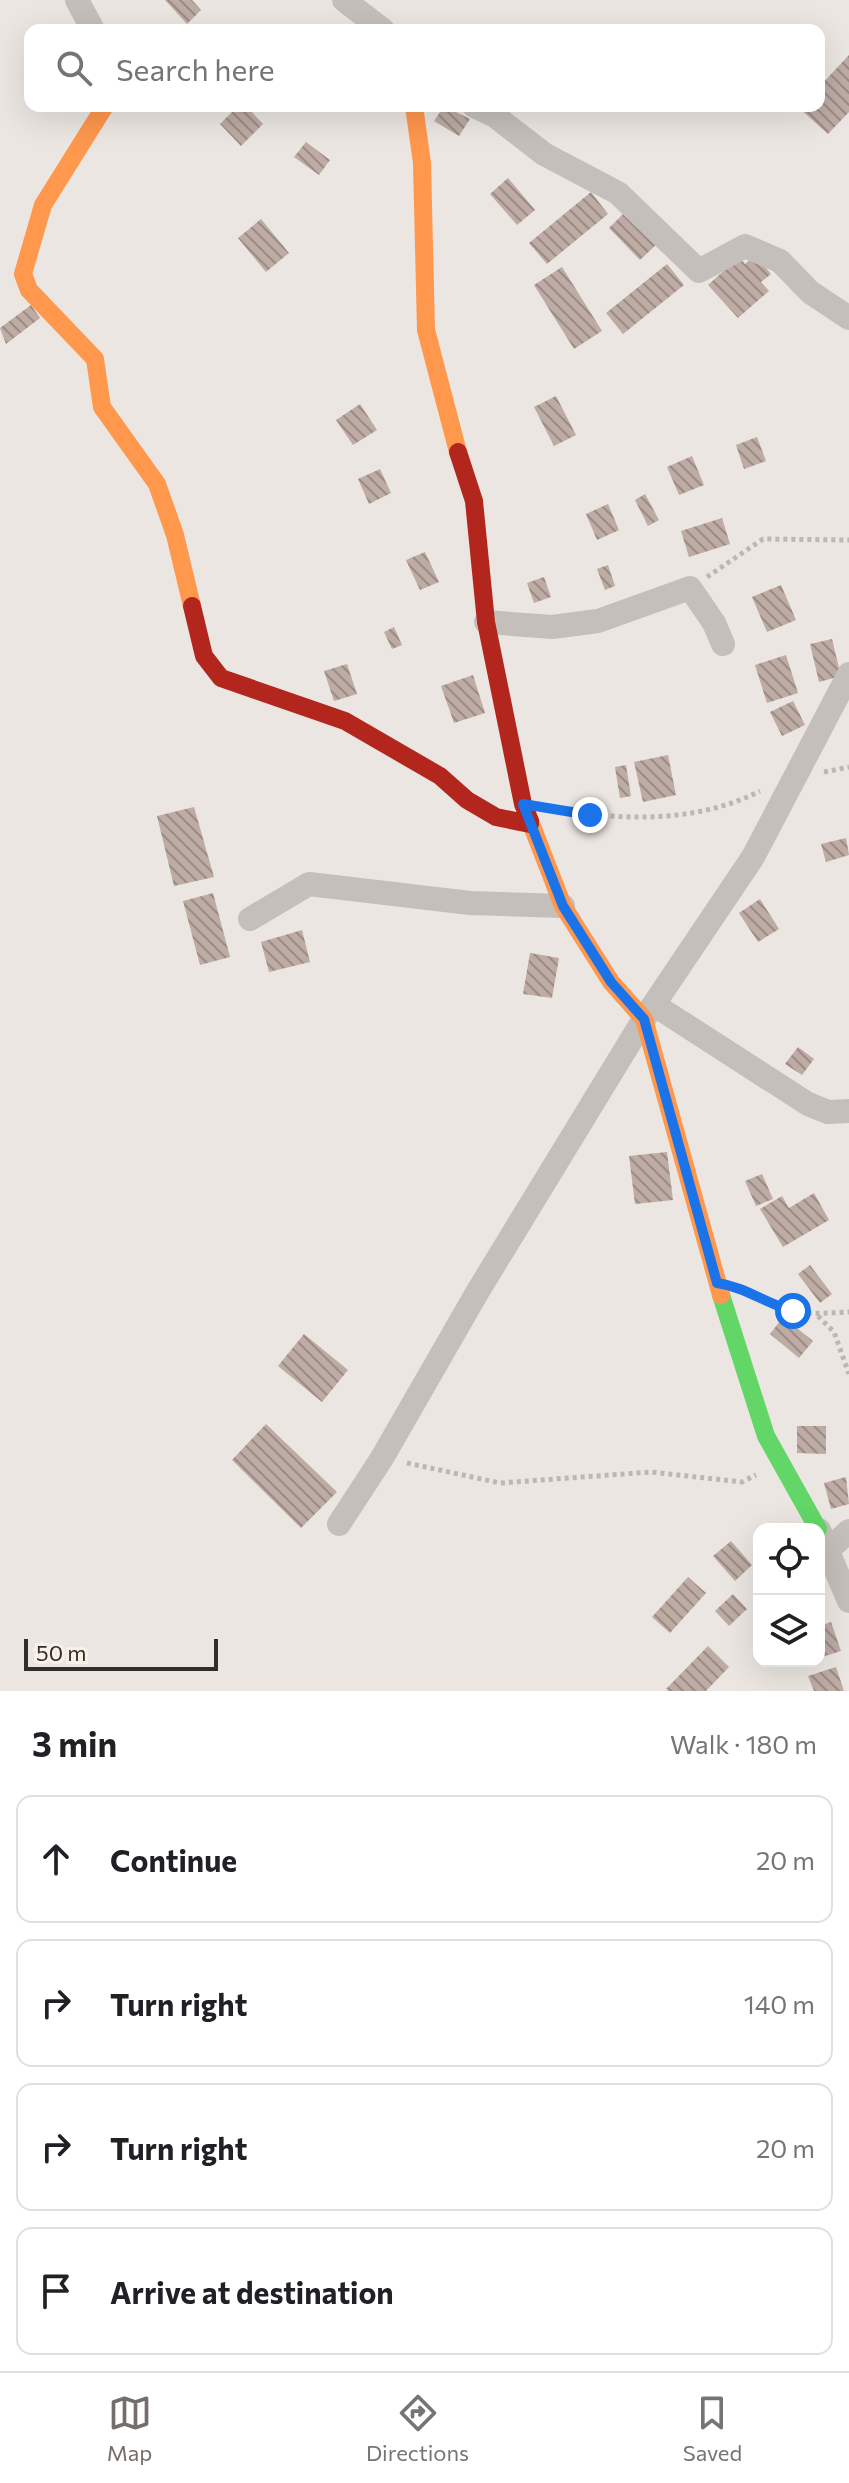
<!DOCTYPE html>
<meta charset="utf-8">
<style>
body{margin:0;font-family:Commissioner,sans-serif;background:#f6f6f6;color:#202124}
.controls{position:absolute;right:24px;bottom:24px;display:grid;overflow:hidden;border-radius:16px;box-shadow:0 8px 32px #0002}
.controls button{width:72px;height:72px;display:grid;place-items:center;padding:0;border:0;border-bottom:2px solid #e0e0e0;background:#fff;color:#202124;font:40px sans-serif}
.scale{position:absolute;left:24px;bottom:20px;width:194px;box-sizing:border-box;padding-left:8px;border:4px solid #342c29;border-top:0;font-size:22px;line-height:28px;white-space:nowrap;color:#342c29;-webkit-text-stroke:6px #f8f1e8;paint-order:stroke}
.stop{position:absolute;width:24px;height:24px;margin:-18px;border:6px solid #1a73e8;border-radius:50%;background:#fff}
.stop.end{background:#1a73e8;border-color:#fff;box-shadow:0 2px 8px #0008}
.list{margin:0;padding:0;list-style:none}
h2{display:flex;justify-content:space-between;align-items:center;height:104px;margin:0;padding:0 32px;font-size:34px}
h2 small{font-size:26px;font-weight:400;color:#757577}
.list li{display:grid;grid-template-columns:52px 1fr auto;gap:24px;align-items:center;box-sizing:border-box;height:128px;margin:0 16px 16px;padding:0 16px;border:2px solid #e0e0e0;border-radius:16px}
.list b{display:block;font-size:30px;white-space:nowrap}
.list em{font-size:26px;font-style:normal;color:#757577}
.icon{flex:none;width:44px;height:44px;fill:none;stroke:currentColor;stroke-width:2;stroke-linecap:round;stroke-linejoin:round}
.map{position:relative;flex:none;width:849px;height:1691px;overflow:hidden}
.search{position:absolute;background:#fff;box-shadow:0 8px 32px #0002;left:24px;right:24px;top:24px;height:88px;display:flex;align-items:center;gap:20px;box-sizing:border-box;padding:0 28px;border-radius:16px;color:#757577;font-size:30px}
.sheet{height:680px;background:#fff}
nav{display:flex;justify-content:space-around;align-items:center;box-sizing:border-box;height:112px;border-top:2px solid #e0e0e0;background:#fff;font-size:22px;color:#757577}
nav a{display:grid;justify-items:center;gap:4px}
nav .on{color:#746d69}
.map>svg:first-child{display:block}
.building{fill:url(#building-back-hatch)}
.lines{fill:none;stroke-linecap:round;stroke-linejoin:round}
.path{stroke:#bdb7b2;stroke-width:5;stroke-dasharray:4 4;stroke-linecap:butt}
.street{stroke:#c4bfba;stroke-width:24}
.fast{stroke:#63d668;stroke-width:18}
.slow{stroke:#ff974d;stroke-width:18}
.jam{stroke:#b3261e;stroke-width:18}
.route{stroke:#1a73e8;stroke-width:10}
</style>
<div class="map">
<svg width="849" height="1691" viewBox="0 0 849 1691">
<defs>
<pattern id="building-back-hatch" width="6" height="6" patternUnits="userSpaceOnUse" patternTransform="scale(2)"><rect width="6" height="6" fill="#bdaba4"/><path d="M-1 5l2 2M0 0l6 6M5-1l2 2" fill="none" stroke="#9a8b86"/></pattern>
</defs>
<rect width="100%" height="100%" fill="#ebe6e1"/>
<!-- building -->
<g class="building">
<path d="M165,0H192L201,10L187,24Z"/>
<path d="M849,55V112L828,134L799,108L819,106V87Z"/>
<path d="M238,106H246L263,124L241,146L220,124Z"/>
<path d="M444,106L470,119L459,136L434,121Z"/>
<path d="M306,142L330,160L319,175L294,157Z"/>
<path d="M508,178L535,210L517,225L490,194Z"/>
<path d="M591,192L608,214L547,264L529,243Z"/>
<path d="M627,210L658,243L640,260L609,228Z"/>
<path d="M261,219L289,253L266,272L238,238Z"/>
<path d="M755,255L771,274L761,282L769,291L738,318L708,285L739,257L745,264Z"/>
<path d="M667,264L684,285L623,334L606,313Z"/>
<path d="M562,267L602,331L574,349L534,285Z"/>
<path d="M31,305L40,318L6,344L0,328Z"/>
<path d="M556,396L576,435L554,446L534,407Z"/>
<path d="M360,404L377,430L353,445L336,420Z"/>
<path d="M757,437L766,461L744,469L736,445Z"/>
<path d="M692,456L704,485L679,495L667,467Z"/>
<path d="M380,469L391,493L369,504L358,479Z"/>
<path d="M645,494L659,520L648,526L635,500Z"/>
<path d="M608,504L619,530L597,540L586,514Z"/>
<path d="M722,518L730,544L689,557L681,531Z"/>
<path d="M425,552L439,582L420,590L406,560Z"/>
<path d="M608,565L615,586L605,590L597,569Z"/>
<path d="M544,577L551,597L534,603L527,583Z"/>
<path d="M781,585L796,620L767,632L752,597Z"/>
<path d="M394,627L402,645L392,649L384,632Z"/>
<path d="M832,639L841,676L819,682L810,644Z"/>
<path d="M786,655L798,693L767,703L755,665Z"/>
<path d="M347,664L357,694L334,701L324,671Z"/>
<path d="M473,675L485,713L454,723L441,686Z"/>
<path d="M793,701L805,725L782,736L770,712Z"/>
<path d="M668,755L676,795L643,802L634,762Z"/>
<path d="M626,765L631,796L620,798L615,767Z"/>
<path d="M194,807L214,877L174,886L157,816Z"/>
<path d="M846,838L849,855L826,862L821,844Z"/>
<path d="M213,893L230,957L200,965L183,901Z"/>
<path d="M760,899L779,929L758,942L739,913Z"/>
<path d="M302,930L310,962L269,972L261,942Z"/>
<path d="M530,953L559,958L552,998L523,994Z"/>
<path d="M798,1047L814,1059L802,1075L785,1064Z"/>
<path d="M667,1152L673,1200L635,1204L629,1156Z"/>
<path d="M762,1174L773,1199L756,1206L745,1181Z"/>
<path d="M814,1193L829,1220L783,1247L760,1209L782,1196L789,1208Z"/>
<path d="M810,1265L832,1294L820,1303L798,1274Z"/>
<path d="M783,1317L813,1341L799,1358L770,1334Z"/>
<path d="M304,1334L348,1370L322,1402L278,1366Z"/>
<path d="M266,1424L337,1492L301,1528L232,1460Z"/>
<path d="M797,1426H826V1454L797,1453Z"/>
<path d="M846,1477L849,1504L831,1509L824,1483Z"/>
<path d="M731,1541L752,1565L735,1581L713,1556Z"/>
<path d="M688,1577L706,1593L670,1633L652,1617Z"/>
<path d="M733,1594L747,1609L729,1626L715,1611Z"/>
<path d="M831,1622L841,1651L819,1658V1626Z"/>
<path d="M708,1646L729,1667L706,1691H669L666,1689Z"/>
<path d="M836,1667L844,1691H814L808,1676Z"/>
</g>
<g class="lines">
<!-- path -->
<g class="path">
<path d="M707,577L763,539L849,540"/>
<path d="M824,772L849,767"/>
<path d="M555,809C624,821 697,823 760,791"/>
<path d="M749,1290C759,1295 768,1303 778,1307C802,1316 824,1313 849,1312"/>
<path d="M818,1316L834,1332L849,1374"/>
<path d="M407,1463L500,1483L651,1472L742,1482L756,1475"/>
</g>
<!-- street -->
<g class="street">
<path d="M77,0L93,30"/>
<path d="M344,0L383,30"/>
<path d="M474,106L495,116L544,154L618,193L699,271L745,246L780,261L810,292L849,318"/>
<path d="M486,622L552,627L598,621L690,588L714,623L723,644"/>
<path d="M250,919L309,884L470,903L563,906"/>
<path d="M656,1006L808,1104L828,1112L849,1111"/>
<path d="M339,1524L382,1458L478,1291L644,1019L753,857L849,674"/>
<path d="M819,1530L849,1601"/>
<path d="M829,1549L849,1531"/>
</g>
<!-- fast -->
<path class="fast" d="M721,1295L766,1436L818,1529"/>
<!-- slow -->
<g class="slow">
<path d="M105,106L43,205L23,274L29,290L95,359L102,407L157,484L175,535L192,606"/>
<path d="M414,106L422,163L426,330L458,452"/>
<path d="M530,821L563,906L611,982L644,1019L721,1295"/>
</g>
<!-- jam -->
<g class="jam">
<path d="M458,452L474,501L486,622L523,804L530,821"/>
<path d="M192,606L204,656L221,678L345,721L440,776L467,800L496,817L530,824"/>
</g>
</g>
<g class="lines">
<!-- route -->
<path class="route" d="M590,815L523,804L563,906L611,982L644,1019L717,1283C746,1287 766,1304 793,1311"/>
</g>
</svg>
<div class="controls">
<button><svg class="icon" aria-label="locate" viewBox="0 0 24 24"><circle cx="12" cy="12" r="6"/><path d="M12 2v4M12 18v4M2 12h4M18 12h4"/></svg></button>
<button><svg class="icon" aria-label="layers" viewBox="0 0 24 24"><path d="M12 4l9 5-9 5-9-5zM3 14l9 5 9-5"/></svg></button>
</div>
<div class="scale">50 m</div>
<div class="stop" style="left:793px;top:1311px"></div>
<div class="stop end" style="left:590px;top:815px"></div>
<div class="search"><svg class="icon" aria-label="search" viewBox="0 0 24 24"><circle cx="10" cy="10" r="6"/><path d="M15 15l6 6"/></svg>Search here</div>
</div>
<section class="sheet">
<h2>3 min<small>Walk · 180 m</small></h2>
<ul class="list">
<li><svg class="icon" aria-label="ahead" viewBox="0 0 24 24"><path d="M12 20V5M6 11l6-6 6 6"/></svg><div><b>Continue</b></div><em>20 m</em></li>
<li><svg class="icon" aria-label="right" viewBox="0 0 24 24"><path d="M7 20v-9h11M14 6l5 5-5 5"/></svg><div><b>Turn right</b></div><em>140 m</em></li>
<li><svg class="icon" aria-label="right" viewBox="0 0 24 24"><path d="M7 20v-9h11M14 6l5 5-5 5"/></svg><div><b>Turn right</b></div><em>20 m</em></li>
<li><svg class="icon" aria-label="arrive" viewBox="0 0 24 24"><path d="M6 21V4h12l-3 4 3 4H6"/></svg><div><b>Arrive at destination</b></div></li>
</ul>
</section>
<nav>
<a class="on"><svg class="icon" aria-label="map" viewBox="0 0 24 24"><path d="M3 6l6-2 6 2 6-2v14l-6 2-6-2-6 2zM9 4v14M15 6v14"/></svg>Map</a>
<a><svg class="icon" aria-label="directions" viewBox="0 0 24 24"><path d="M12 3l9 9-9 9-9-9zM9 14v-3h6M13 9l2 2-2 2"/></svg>Directions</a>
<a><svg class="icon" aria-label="saved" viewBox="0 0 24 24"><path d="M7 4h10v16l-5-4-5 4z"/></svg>Saved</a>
</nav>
